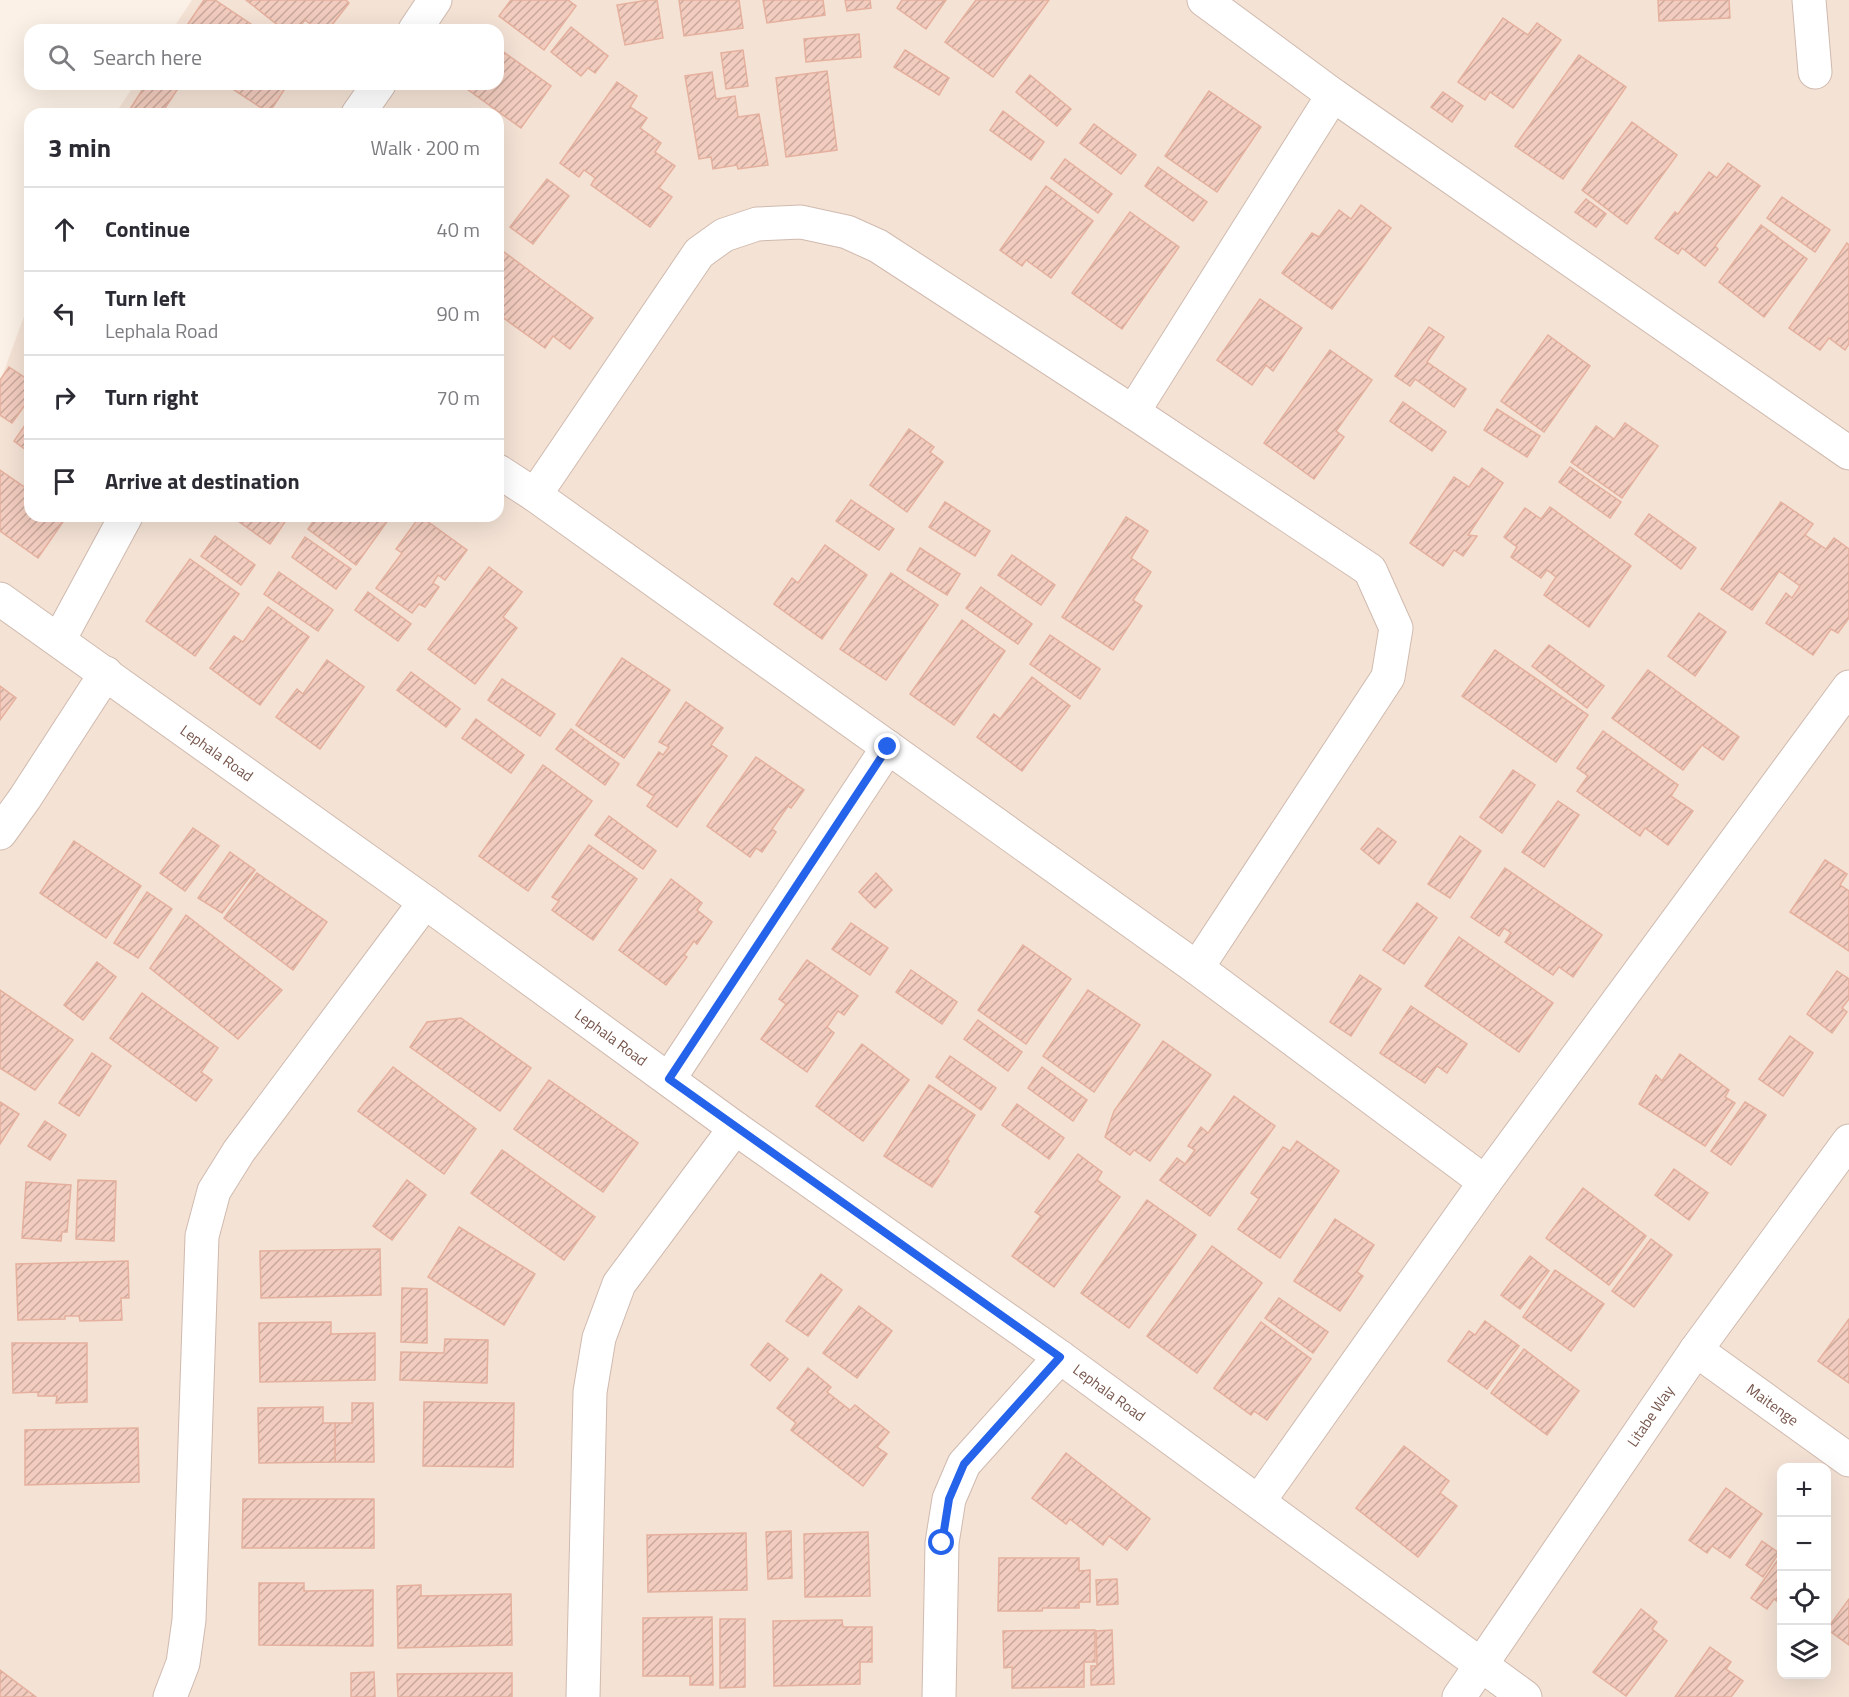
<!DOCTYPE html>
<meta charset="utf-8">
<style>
body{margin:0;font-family:"Titillium Web",sans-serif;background:#f2f2f3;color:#2b2b33}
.controls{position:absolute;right:18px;bottom:18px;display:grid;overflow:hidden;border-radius:12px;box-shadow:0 6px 24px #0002}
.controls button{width:54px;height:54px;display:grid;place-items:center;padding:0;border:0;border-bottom:2px solid #e1e1e2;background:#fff;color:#2b2b33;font:30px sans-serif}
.stop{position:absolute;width:18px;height:18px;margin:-14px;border:4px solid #2563eb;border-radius:50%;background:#fff}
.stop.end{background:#2563eb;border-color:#fff;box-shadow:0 2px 6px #0008}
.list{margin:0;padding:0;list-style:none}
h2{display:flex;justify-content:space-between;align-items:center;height:78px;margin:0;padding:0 24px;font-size:26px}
h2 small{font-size:20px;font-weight:400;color:#7c7c81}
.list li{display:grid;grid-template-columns:39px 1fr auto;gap:18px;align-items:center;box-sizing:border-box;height:84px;padding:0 24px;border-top:2px solid #e1e1e2}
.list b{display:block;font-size:22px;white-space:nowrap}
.list p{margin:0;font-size:20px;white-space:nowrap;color:#7c7c81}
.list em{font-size:20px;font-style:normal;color:#7c7c81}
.icon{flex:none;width:33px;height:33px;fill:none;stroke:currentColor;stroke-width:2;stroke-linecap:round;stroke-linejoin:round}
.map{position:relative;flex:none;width:1849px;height:1697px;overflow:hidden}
.search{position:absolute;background:#fff;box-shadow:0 6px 24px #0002;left:24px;top:24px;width:480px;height:66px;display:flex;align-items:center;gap:15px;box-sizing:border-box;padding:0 21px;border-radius:18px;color:#7c7c81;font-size:22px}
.panel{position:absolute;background:#fff;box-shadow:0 6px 24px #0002;left:24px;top:108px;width:480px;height:414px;border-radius:18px}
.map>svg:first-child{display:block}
.residential{fill:#f4e2d5;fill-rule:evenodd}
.building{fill:url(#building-hatch);stroke:#e5b09e;stroke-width:1.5}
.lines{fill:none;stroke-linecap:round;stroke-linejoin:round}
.minor-casing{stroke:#d0baaf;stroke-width:35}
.minor{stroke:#fff;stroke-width:33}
.route{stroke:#2563eb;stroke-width:8}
.labels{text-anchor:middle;stroke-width:4.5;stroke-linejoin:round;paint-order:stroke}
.street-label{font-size:15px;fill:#76554b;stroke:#fff6ed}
</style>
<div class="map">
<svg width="1849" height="1697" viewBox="0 0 1849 1697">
<defs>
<pattern id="building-hatch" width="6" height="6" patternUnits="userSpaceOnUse" patternTransform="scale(1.5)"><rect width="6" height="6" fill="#f2ccbe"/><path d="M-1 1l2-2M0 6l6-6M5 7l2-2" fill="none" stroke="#c9a89c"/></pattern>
</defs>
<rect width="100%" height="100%" fill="#fcf1e6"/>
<!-- residential -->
<path class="residential" d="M192,0H1849V1697H0V382L30,300V516H498V114H115L135,84H498V30H172ZM1782,1468H1826V1674H1782Z"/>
<!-- building -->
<g class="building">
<path d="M204,0H215L260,30H184Z"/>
<path d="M246,0H346L349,3L328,30H318L305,20L297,30H284Z"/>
<path d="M511,0H568L576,6L544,50L499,16Z"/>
<path d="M648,0H657L663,38L625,45L617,5Z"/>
<path d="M679,0H739L743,28L684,36Z"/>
<path d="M763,0H823L825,15L767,23Z"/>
<path d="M845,0H870L871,8L847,11Z"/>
<path d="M902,0H946L926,29L897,8Z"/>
<path d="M976,0H1049L993,77L945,42Z"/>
<path d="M1658,0H1729L1730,18L1659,21Z"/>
<path d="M1503,18L1528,35L1537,23L1561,40L1513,108L1490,92L1485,100L1458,82Z"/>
<path d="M571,27L608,56L595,73L588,68L581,76L551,52Z"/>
<path d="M859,34L861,57L806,62L804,39Z"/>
<path d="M498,48L551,86L521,128L460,84H498Z"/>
<path d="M743,50L748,86L726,89L721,53Z"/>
<path d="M905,50L949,78L939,95L894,67Z"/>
<path d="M1579,55L1626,87L1563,179L1515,146Z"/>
<path d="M827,71L837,150L786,157L776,78Z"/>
<path d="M712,72L716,99L735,96L738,117L759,114L768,165L738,169L737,165L713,169L711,157L699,159L685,76Z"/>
<path d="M1030,75L1071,109L1057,126L1016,92Z"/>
<path d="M617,82L637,96L630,107L647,118L640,128L661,143L655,152L675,166L659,188L672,197L650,227L591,185L595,178L584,170L579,177L560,163Z"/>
<path d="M146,84H181L161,114H127Z"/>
<path d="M225,84H288L269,113Z"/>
<path d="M1209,91L1261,127L1217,192L1165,156Z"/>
<path d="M1443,92L1463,106L1452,122L1431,107Z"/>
<path d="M1003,111L1044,142L1031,160L990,130Z"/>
<path d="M1632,122L1677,155L1627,224L1582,190Z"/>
<path d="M1094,124L1136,155L1121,174L1080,143Z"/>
<path d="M1065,159L1112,194L1098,213L1051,178Z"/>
<path d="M1728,163L1760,186L1715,246L1718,249L1705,266L1682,248L1678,254L1655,238L1675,212L1678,214L1709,172L1717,178Z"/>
<path d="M1158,167L1207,202L1193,221L1145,186Z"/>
<path d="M547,179L569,196L533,244L510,227Z"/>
<path d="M1046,186L1093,221L1051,278L1026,260L1022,266L1000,250Z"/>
<path d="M1782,197L1830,230L1815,252L1767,218Z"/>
<path d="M1586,199L1606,214L1596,227L1575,212Z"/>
<path d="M1361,205L1391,228L1332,309L1282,273L1312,233L1319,237L1339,210L1351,219Z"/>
<path d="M1130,212L1179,247L1122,329L1072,293Z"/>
<path d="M1761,225L1807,259L1764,317L1719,282Z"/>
<path d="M1847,243L1849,245V344L1845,350L1829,338L1820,350L1789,328Z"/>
<path d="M500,249L593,318L570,349L553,336L545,348L498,314V252Z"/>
<path d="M1260,299L1302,328L1273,371L1266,365L1252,385L1217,360Z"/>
<path d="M1429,327L1444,337L1427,362L1466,389L1454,407L1415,379L1410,386L1395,376Z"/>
<path d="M1548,335L1590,366L1544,432L1501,401Z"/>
<path d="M1330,350L1372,380L1336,431L1344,437L1314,479L1264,443Z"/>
<path d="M9,367L30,381V398L12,423L0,415V380Z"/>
<path d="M1403,402L1446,432L1432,451L1390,421Z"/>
<path d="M1497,409L1540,436L1527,457L1484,430Z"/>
<path d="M30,418V453L14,441Z"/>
<path d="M1625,423L1658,446L1622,498L1571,462L1596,426L1614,439Z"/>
<path d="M909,429L934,447L930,452L943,462L907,512L870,485Z"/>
<path d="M1570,467L1621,502L1610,518L1559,482Z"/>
<path d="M1482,468L1503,483L1468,535L1477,536L1463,556L1454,550L1443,566L1410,543L1454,477L1469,487Z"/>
<path d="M0,470L30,491V516H67L38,558L0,531Z"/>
<path d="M851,500L894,529L879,550L836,521Z"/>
<path d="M945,502L990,531L975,556L929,527Z"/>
<path d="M1781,502L1813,524L1805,535L1826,549L1834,538L1849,549V618L1838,633L1831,629L1813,655L1766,623L1786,593L1792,598L1800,586L1779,571L1752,610L1721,589Z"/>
<path d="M1550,507L1631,566L1589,627L1544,595L1556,577L1547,570L1541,578L1511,557L1517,547L1504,537L1525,508L1541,519Z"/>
<path d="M1649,514L1696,548L1681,569L1635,534Z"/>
<path d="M231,516H289L270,544Z"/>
<path d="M317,516H391L356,565L308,529Z"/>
<path d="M420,516L467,550L445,580L438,575L433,583L439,587L425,607L419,604L412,613L376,588L402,553L396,549Z"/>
<path d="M1126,517L1148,531L1131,558L1151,572L1133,600L1142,606L1113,650L1062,617Z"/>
<path d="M215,536L255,565L241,585L201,556Z"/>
<path d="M305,537L351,569L336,589L292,557Z"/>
<path d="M825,545L867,575L822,639L774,604L792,578L798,583Z"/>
<path d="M920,548L960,574L947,595L907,570Z"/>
<path d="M1012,555L1055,585L1041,605L998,575Z"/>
<path d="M190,559L239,594L195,656L146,621Z"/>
<path d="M489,567L522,592L503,617L517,628L475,684L428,649Z"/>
<path d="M279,572L333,610L318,631L264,594Z"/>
<path d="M891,573L938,605L886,680L840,649Z"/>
<path d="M981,587L1032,624L1018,644L966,608Z"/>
<path d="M368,592L411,624L398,641L355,610Z"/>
<path d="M268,607L309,637L260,705L210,668L234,636L243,642Z"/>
<path d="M1699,613L1726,632L1695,676L1668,656Z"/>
<path d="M962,620L1005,651L954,725L910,694Z"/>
<path d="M1050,635L1100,669L1080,699L1030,664Z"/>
<path d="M1549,645L1604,686L1587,708L1532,666Z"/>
<path d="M1495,650L1588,715L1556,762L1462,696Z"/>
<path d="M622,658L670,690L624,758L576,725Z"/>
<path d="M327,660L364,687L320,749L276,717L297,689L303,694Z"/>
<path d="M1648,670L1739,737L1723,760L1702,745L1683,770L1612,718Z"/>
<path d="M411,672L460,709L446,727L397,690Z"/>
<path d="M1032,677L1070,706L1022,771L977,737L994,714L1000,719Z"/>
<path d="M502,679L555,714L540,736L488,700Z"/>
<path d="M0,686L16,698L0,720Z"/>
<path d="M686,702L723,728L711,745L727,756L677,827L647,806L654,796L637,785L659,752L663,755L669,747L659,742Z"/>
<path d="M476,719L524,755L511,773L462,738Z"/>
<path d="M571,729L619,764L605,785L556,749Z"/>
<path d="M1603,731L1678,785L1671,796L1693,811L1668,845L1645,828L1640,836L1577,791L1588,776L1577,768Z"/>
<path d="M756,757L804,790L791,808L788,806L772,829L776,832L762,852L756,848L750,857L707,826Z"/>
<path d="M543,765L592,801L528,891L479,856Z"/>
<path d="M1513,770L1535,785L1502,833L1480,817Z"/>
<path d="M1558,801L1579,815L1544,867L1522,852Z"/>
<path d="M609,816L656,851L643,869L595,835Z"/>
<path d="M193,828L219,846L185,891L160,873Z"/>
<path d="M1378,828L1396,842L1379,864L1361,849Z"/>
<path d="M1460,836L1481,851L1450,898L1428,884Z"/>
<path d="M74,841L141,886L106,938L40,893Z"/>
<path d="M589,845L637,879L593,940L552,910L559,901L552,897Z"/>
<path d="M230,852L255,870L222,913L198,898Z"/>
<path d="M1825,860L1847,874L1840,885L1849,891V951L1790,912Z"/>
<path d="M1505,868L1602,935L1573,977L1559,967L1553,975L1505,942L1511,933L1504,928L1499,936L1471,917Z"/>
<path d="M257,873L327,922L293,970L224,918Z"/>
<path d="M876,873L892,890L875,908L859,892Z"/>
<path d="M671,879L702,903L697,910L712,922L697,944L694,941L684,955L687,957L666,985L619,950Z"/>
<path d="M147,892L172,909L138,958L114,943Z"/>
<path d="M1417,903L1437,918L1404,964L1383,950Z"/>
<path d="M186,915L282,990L238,1039L150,968Z"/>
<path d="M851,923L888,948L870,975L832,949Z"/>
<path d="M1459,937L1553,1003L1519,1052L1425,986Z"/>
<path d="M1023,945L1071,979L1026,1044L978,1010Z"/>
<path d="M807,960L858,996L844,1015L838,1011L827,1027L834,1033L807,1072L761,1039L786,1004L779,999Z"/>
<path d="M97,962L116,977L83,1020L64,1005Z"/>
<path d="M911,970L957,1002L942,1024L896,992Z"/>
<path d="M1837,971L1849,979V999L1842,1008L1847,1012L1832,1033L1807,1014Z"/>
<path d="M1360,975L1381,989L1351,1036L1330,1022Z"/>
<path d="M0,990L73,1040L35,1090L0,1068Z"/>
<path d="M1088,990L1140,1025L1094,1092L1043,1056Z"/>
<path d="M142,993L218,1048L201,1072L212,1080L196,1101L110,1038Z"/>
<path d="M1411,1006L1467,1044L1447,1073L1437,1066L1425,1083L1380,1053Z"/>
<path d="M461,1018L531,1068L500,1111L410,1047L427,1022Z"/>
<path d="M978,1020L1022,1052L1008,1071L964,1039Z"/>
<path d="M1790,1036L1813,1053L1783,1096L1759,1079Z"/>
<path d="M1163,1041L1211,1075L1150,1161L1134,1150L1130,1155L1105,1137L1114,1111Z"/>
<path d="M862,1044L909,1080L863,1141L816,1106Z"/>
<path d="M92,1053L111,1066L79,1116L59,1103Z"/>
<path d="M1680,1054L1729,1090L1725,1097L1735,1103L1705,1146L1639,1104L1656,1075L1662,1081Z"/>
<path d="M950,1056L996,1088L981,1110L936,1077Z"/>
<path d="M393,1067L476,1129L444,1174L358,1111Z"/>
<path d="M1042,1067L1087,1100L1073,1121L1028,1088Z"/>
<path d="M549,1080L638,1143L603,1192L514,1129Z"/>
<path d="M929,1085L975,1115L947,1159L949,1161L932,1187L884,1156Z"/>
<path d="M1234,1096L1275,1126L1210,1216L1160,1180L1177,1158L1185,1164L1195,1150L1188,1146L1201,1127L1208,1133Z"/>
<path d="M0,1102L19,1114L0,1144Z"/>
<path d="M1745,1102L1766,1115L1731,1165L1711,1151Z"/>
<path d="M1017,1104L1064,1138L1049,1159L1002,1125Z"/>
<path d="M45,1121L66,1135L50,1160L28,1146Z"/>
<path d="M1297,1141L1339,1171L1280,1258L1238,1229L1259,1199L1251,1193L1283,1147L1290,1151Z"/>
<path d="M502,1150L595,1217L564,1260L471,1193Z"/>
<path d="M1078,1154L1102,1172L1097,1180L1120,1197L1054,1287L1012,1256L1041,1216L1035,1212Z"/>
<path d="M1674,1169L1708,1193L1689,1220L1655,1195Z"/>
<path d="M78,1180L116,1181L114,1241L76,1239Z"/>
<path d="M407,1180L426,1195L392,1240L373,1226Z"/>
<path d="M26,1182L71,1185L67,1232H62L61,1241L22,1238Z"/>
<path d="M1583,1188L1646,1236L1609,1285L1546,1238Z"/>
<path d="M1147,1200L1196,1235L1129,1328L1081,1293Z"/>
<path d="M1335,1219L1374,1245L1357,1272L1363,1276L1340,1311L1294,1281Z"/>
<path d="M459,1227L535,1274L504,1325L428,1277Z"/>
<path d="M1651,1239L1672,1255L1634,1307L1612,1291Z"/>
<path d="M1212,1246L1262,1283L1197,1373L1147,1336Z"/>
<path d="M380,1249L381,1295L261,1298L260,1251Z"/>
<path d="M1530,1256L1549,1271L1520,1309L1501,1295Z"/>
<path d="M128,1261L129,1298H121L122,1320L80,1321L79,1316H65V1319L18,1320L16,1264Z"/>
<path d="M1555,1270L1604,1304L1571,1351L1523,1317Z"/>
<path d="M821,1274L842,1290L808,1336L786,1321Z"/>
<path d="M402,1288L427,1289V1343L401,1342Z"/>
<path d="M1279,1298L1328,1332L1313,1353L1265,1318Z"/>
<path d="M859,1306L892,1331L857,1378L823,1353Z"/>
<path d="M1849,1319V1383L1818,1361Z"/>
<path d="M1485,1321L1519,1346L1487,1389L1448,1361L1469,1331L1475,1335Z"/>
<path d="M331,1322V1334L375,1333V1380L260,1382L259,1323Z"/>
<path d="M1261,1322L1311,1359L1267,1420L1254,1411L1251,1415L1214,1388Z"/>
<path d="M445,1339L488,1340L487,1383L400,1380L401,1352L444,1353Z"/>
<path d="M12,1343H87V1402L56,1403L57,1396H38V1392L13,1393Z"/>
<path d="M768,1343L788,1359L770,1381L751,1365Z"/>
<path d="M1524,1349L1579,1391L1547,1435L1491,1393Z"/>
<path d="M808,1368L831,1387L827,1392L850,1410L855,1405L889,1432L877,1447L887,1454L863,1486L791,1430L796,1423L777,1408Z"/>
<path d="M424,1402L514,1403L513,1467L423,1466Z"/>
<path d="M352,1403H373L374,1462H335V1423H352Z"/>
<path d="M323,1407V1423H335V1462L259,1463L258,1408Z"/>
<path d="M138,1428L139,1482L25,1485V1430Z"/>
<path d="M1404,1446L1449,1481L1440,1493L1457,1506L1418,1557L1356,1508Z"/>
<path d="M1066,1453L1150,1519L1127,1550L1109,1536L1103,1545L1070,1519L1066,1524L1032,1498Z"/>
<path d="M1726,1488L1762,1514L1730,1558L1712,1546L1707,1553L1689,1540Z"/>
<path d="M243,1499H374V1548H242Z"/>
<path d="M791,1531L792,1578L768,1579L766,1532Z"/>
<path d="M868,1532L870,1596L805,1597L804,1534Z"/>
<path d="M746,1533L747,1590L648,1592L647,1535Z"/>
<path d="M1762,1541L1779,1553L1763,1577L1746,1565Z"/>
<path d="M1782,1554V1605L1774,1599L1767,1609L1751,1598Z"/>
<path d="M999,1558H1079V1571L1090,1570V1602H1079V1608H1043L1042,1611H998Z"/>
<path d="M1117,1579L1118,1604L1097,1605L1096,1580Z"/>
<path d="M259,1583H304V1591L373,1590V1646L259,1645Z"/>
<path d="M421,1585V1596L511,1594L512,1645L398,1648L397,1586Z"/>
<path d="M1849,1599V1645L1827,1629Z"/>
<path d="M1641,1609L1657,1622L1652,1629L1667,1641L1626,1696L1593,1672Z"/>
<path d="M712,1617L713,1685H690V1676H643V1618Z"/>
<path d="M720,1619H745V1687L720,1688Z"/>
<path d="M842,1620L843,1627H872V1662H860V1684L774,1686L773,1621Z"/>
<path d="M1095,1630V1662H1084V1687L1012,1688V1667L1004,1668L1003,1631Z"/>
<path d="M1112,1630L1114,1684L1091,1685V1666H1097L1096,1631Z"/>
<path d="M1710,1647L1731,1662L1726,1669L1743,1681L1731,1697H1675Z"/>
<path d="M0,1670L36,1697H0Z"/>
<path d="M374,1672L375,1697H351V1673Z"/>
<path d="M512,1673V1697H398L397,1674Z"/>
</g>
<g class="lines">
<!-- minor casing -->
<g class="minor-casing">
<g id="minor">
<path d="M1204,0L1333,95L1849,453"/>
<path d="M1809,0L1815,72"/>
<path d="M415,30L435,0"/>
<path d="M358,114L379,84"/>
<path d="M1133,412L1333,95"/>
<path d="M498,471L535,495L1197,968L1485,1182"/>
<path d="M535,495L699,253L724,235L757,224L801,222L847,232L878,246L1133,412L1370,570L1396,628L1388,677L1197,968"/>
<path id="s1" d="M0,599L425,902L735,1128L1060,1357L1525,1697"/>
<path d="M59,640L126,516"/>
<path d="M0,833L25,798L106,673"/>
<path d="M669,1079L888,747"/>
<path id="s2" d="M1696,1350L1849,1460"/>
<path d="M1259,1501L1485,1182L1849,687"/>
<path d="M170,1697L183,1663L189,1620L202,1236L214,1191L239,1151L425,902"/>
<path d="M583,1697L590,1392L599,1338L619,1284L735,1128"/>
<path d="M939,1697L942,1543L949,1499L964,1464L1060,1357"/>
<path id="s3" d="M1459,1697L1696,1350L1849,1141"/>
</g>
</g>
<!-- minor -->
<use href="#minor" class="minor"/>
</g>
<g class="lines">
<!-- route -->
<path class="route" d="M888,747L669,1079L1060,1357L964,1464L949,1499L942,1543"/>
</g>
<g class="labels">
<!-- street labels -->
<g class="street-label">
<text dy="5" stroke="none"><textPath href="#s1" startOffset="266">Lephala Road</textPath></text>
<text dy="5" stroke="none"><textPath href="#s1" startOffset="752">Lephala Road</textPath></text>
<text dy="5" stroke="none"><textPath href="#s1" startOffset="1364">Lephala Road</textPath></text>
<text dy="5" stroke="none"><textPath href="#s2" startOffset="94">Maitenge</textPath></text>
<text dy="5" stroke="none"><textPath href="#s3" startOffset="340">Litabe Way</textPath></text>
</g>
</g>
</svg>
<div class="controls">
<button>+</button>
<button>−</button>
<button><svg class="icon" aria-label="locate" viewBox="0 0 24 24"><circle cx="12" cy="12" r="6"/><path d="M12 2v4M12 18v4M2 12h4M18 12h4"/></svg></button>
<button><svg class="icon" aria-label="layers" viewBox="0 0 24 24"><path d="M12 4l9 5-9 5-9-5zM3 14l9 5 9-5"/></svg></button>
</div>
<div class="stop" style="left:942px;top:1543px"></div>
<div class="stop end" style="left:888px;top:747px"></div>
<div class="search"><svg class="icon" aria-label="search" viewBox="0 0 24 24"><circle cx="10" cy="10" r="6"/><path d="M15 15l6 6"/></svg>Search here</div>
<section class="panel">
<h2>3 min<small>Walk · 200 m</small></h2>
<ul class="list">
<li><svg class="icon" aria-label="ahead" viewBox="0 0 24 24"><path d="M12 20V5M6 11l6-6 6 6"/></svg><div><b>Continue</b></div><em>40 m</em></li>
<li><svg class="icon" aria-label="left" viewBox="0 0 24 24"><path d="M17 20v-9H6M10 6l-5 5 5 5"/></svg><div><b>Turn left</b><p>Lephala Road</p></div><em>90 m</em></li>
<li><svg class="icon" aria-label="right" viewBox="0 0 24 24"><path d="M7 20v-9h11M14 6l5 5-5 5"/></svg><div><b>Turn right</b></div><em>70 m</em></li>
<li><svg class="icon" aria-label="arrive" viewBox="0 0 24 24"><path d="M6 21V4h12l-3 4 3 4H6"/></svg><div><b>Arrive at destination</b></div></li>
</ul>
</section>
</div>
